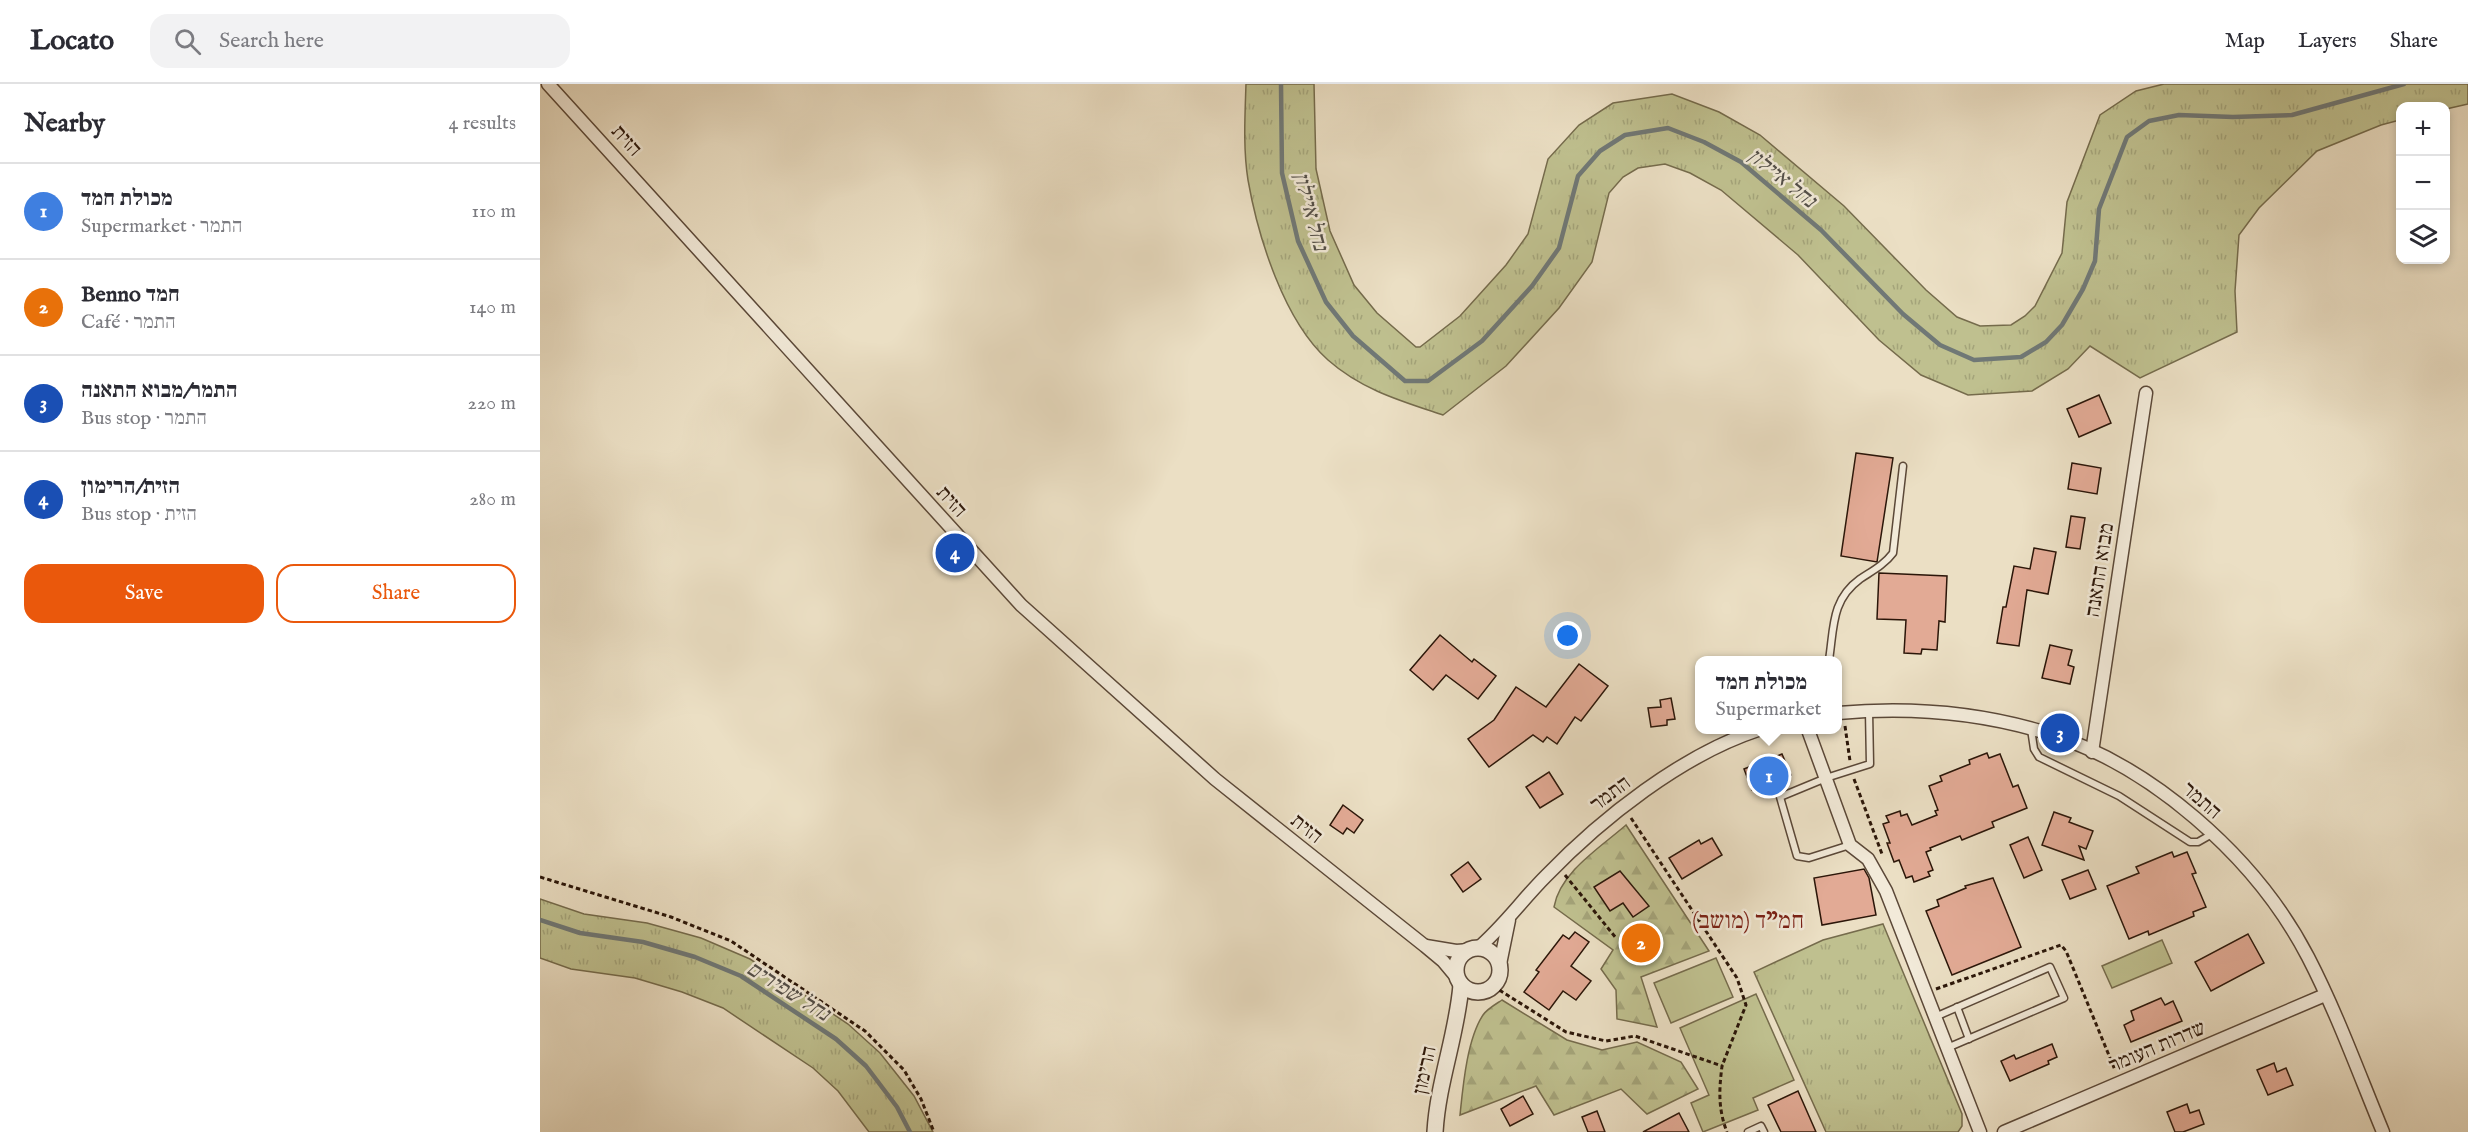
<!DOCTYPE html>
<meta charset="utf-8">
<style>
body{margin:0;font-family:"IM FELL English","Frank Ruhl Libre",serif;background:#f2f2f3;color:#2b2b33}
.controls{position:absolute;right:18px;top:18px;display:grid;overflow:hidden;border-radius:12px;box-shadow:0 3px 9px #0003}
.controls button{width:54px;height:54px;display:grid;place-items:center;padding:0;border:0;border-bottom:2px solid #e1e1e2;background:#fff;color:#2b2b33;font:30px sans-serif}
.you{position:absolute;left:1028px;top:552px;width:21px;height:21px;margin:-15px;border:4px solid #fff;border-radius:50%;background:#1a73e8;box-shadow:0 0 0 9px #1a73e833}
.badge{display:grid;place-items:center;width:39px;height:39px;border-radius:50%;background:#ea580c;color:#fff;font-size:20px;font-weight:700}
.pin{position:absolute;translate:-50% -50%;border:3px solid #fff;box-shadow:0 2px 6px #0006}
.popup{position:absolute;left:1155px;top:572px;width:147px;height:78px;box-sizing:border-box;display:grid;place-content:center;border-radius:12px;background:#fff;filter:drop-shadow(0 2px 4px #0005);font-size:20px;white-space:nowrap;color:#7c7c81}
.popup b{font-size:22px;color:#2b2b33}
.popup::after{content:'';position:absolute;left:50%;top:100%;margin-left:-12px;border:12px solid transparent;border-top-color:#fff}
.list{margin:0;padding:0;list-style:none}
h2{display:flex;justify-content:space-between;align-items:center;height:78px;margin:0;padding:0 24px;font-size:26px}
h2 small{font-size:20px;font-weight:400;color:#7c7c81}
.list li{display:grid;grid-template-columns:39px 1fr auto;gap:18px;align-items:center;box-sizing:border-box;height:96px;padding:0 24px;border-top:2px solid #e1e1e2}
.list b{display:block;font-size:22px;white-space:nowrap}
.list p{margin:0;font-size:20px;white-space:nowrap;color:#7c7c81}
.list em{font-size:20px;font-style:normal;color:#7c7c81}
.actions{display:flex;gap:12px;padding:18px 24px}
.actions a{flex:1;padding:14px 0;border:2px solid #ea580c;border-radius:18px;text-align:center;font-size:21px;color:#ea580c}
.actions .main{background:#ea580c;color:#fff}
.icon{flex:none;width:33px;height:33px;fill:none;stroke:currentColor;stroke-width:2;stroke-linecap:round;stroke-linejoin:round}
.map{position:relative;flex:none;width:1928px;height:1048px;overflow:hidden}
header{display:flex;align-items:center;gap:36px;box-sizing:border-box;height:84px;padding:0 30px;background:#fff;border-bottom:2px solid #e1e1e2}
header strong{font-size:28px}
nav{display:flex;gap:33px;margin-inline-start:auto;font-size:21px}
.search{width:420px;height:54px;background:#f2f2f3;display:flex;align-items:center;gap:15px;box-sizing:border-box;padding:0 21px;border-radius:18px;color:#7c7c81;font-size:22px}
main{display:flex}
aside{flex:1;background:#fff}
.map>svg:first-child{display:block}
.grass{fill:url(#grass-tufts);stroke:#756b4c;stroke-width:1.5}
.forest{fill:url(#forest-firs);stroke:#756b4c;stroke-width:1.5}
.park{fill:#bfc08f;stroke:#756b4c;stroke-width:1.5}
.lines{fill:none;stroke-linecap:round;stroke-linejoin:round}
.stream{stroke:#707876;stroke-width:4.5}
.building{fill:#e2aa95;stroke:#2b1609;stroke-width:1.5}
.service-casing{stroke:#5b4838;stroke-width:9}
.minor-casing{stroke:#5b4838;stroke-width:15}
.tertiary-casing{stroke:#5b4838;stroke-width:18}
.path{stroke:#2b1609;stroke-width:3;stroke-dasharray:4.5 3;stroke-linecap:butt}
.service{stroke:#f2ead9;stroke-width:6}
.minor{stroke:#f2ead9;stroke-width:12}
.tertiary{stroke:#f2ead9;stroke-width:15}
.labels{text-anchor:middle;stroke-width:5;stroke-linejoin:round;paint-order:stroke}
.street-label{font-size:21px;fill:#2b1609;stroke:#f2ead9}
.water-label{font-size:22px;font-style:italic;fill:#534f49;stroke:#f2ead9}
.quarter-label{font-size:24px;fill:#7a1f14;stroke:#f2ead9}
</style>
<header>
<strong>Locato</strong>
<div class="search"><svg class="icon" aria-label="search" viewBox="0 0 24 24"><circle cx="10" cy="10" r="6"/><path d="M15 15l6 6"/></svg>Search here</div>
<nav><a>Map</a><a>Layers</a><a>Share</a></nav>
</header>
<main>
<aside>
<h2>Nearby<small>4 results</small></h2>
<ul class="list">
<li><span class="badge" style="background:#3f7fe0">1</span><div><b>מכולת חמד</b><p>Supermarket · התמר</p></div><em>110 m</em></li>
<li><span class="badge" style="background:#e8710a">2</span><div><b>Benno חמד</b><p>Café · התמר</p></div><em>140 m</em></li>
<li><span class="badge" style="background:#1a4fb4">3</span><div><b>התמר/מבוא התאנה</b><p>Bus stop · התמר</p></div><em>220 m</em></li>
<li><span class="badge" style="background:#1a4fb4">4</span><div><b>הזית/הרימון</b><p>Bus stop · הזית</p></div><em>280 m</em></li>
</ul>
<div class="actions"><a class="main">Save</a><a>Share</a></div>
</aside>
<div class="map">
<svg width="1928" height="1048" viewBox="0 0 1928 1048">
<defs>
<pattern id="grass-tufts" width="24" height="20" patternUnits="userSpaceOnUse" patternTransform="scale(1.5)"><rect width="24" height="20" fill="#bfc08f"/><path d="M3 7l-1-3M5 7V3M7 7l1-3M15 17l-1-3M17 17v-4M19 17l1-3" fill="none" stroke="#a4a47a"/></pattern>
<pattern id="forest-firs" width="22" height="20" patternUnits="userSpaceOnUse" patternTransform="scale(1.5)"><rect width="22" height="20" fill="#bfc08f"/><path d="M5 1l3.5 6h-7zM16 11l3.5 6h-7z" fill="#a4a47a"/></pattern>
</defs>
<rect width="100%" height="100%" fill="#ebdfc4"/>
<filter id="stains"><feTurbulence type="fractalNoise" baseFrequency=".00333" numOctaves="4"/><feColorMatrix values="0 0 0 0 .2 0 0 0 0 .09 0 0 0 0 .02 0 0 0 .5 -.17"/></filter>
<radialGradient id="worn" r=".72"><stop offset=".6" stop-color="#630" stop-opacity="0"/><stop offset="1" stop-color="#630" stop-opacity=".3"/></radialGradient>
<!-- grass -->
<g class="grass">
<path d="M706,0H774L776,85L790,147L814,201L837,229L876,263H880L920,232L966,181L988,150L1008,75L1039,41L1073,19L1132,10L1179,28L1220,51L1304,122L1386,206L1417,233L1440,242L1471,241L1485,232L1495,222L1522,169L1527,118L1560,31L1596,7L1624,0H1928V20L1906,25V22H1860V36L1841,41L1777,67L1719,124L1699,151L1695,207L1697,248L1600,294L1550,262L1528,285L1492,307L1428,311L1381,291L1339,256L1258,171L1181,106L1150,89L1125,80L1098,84L1083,93L1069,109L1052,178L1019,224L966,282L903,331C861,317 822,306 788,276C744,237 718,153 708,96C703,65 705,31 706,0Z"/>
<path d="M0,815L44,830L107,839L161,854L210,875L308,940L340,969L374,1012L393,1048H329L298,1007L273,984L183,924L142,908L95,894L31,885L0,874Z"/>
<path d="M1343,840L1422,1030V1042L1418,1048H1286L1214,888L1283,856Z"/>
</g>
<!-- forest -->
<g class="forest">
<path d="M1086,741L1169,867L1101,893L1117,943L1077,935L1076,906L1061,885L1073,866L1014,823C1020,788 1061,763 1086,741Z"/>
<path d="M962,916L1027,956L1062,966L1097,958L1141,978L1158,1005L1107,1030L1081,1005L1014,1031L996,1002L920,1031C923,1002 927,955 943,931C947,925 956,920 962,916Z"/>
</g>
<!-- park -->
<g class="park">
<path d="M1622,856L1632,879L1572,904L1562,882Z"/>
<path d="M1176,874L1193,913L1131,939L1114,899Z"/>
<path d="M1216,910L1254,996L1213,1014L1218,1026L1163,1048L1151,1019L1169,1011L1140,944Z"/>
</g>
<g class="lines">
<!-- stream -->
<g class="stream">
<path d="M741,0L742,89L758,157L786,218L813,252L865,297H888L942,257L992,202L1019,164L1038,92L1060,67L1085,51L1128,44L1164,58L1201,78L1281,146L1363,230L1400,261L1434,276L1481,273L1506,258L1522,241L1543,205L1555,177L1559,125L1587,53L1609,37L1639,31L1693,33L1752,31L1864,0"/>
<path d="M0,836L40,849L103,858L155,873L201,892L296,955L326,982L357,1023L370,1048"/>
</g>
</g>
<!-- building -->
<g class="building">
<path d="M1559,311L1571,339L1539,353L1527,325Z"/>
<path d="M1316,369L1353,374L1337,478L1301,472Z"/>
<path d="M1532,379L1561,384L1557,410L1528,405Z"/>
<path d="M1531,432L1545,434L1540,465L1526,463Z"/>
<path d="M1494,464L1516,468L1508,510L1487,506L1479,562L1457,559L1463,523H1466L1474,482L1490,485Z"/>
<path d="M1339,489L1407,492L1405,538L1399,537L1397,566L1382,565L1381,570L1364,569L1366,536L1337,535Z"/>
<path d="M900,551L932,578L934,575L956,592L938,615L906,591L893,606L870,586Z"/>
<path d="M1510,561L1532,566L1528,581L1534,583L1530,600L1502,594Z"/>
<path d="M1039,580L1068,602L1041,637L1035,633L1017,660L1007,653L1003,658L993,651L949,683L928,655L954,636L976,603L1006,623Z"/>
<path d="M1131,614L1135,635L1127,636V641L1111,643L1108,624L1121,623L1120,616Z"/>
<path d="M1447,669L1449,674L1460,670L1473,703L1478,701L1487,724L1452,738L1454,743L1422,756L1420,752L1390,764L1391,766L1386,768L1393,786L1388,788L1390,792L1374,798L1372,792L1366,794L1359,776L1354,778L1347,759H1350L1343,740L1349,738L1346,732L1360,727L1361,732L1367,730L1372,741L1397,731L1395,727L1398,726L1389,702L1402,697L1400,692L1430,680L1429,676Z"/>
<path d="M1242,670L1251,691L1212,706L1204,685Z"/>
<path d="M1009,688L1023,710L1000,724L986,703Z"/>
<path d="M803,721L823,736L814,749L807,744L803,750L790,741Z"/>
<path d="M1514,728L1531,734L1529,738L1553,747L1546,765L1539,762L1544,776L1502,761Z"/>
<path d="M1488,753L1502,786L1484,794L1470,761Z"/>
<path d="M1172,754L1182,771L1142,795L1129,774L1159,756L1161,760Z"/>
<path d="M1632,768L1634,773L1647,768L1656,789L1652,790L1666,823L1653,828L1654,832L1609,851L1608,847L1589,855L1567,802L1599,789L1596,783Z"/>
<path d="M928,778L941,795L923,808L911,791Z"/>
<path d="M1324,785L1329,794L1336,831L1282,841L1274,794Z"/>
<path d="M1548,786L1556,805L1530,815L1522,796Z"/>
<path d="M1080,787L1109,822L1093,833L1083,819L1070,827L1054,803Z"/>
<path d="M1453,794L1481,863L1412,891L1386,827L1399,822L1397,816L1426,804L1425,802Z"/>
<path d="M1035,848L1049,858L1031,882L1051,897L1036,916L1023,907L1009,926L984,908L999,888L996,886L1023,851L1029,855Z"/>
<path d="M1708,850L1724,879L1671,907L1655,878Z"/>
<path d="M1621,914L1625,921L1633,917L1642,937L1591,958L1584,941L1594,936L1591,927Z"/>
<path d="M1512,960L1517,973L1508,977L1509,980L1470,997L1461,977L1474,971L1476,975Z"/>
<path d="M1734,979L1737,988L1746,984L1753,1001L1728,1011L1717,986Z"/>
<path d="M1258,1007L1276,1048H1241L1228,1021Z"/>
<path d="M983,1012L993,1030L970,1042L961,1025Z"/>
<path d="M1647,1020L1650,1029L1659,1026L1664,1040L1643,1048H1635L1627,1028Z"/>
<path d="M1057,1027L1065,1048H1048L1042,1033Z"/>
<path d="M1139,1029L1149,1048H1103Z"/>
</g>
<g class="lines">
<!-- service casing -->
<g class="service-casing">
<g id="service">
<path d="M1289,576C1294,544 1291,516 1320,495C1332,487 1344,481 1353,469L1363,382"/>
<path d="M1491,645L1494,665L1499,673L1579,712L1650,758H1658L1672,750"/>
<path d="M1310,761L1269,774L1257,772L1240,713L1286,694L1330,680L1329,627"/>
<path d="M1417,923L1429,955"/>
<path d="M1395,933L1510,883L1524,914L1407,964"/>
<path d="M1208,1048L1221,1042L1224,1048"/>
</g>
</g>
<!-- minor casing -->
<g class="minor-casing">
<g id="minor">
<path d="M8,0L481,521L675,695L885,862L903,877L918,895"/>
<path d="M1298,629C1365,623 1435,628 1500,647C1609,678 1716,773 1768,873C1797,929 1819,990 1843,1048"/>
<path d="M1268,646L1310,761L1328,775L1346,807L1440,1048"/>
<path d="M1552,668L1606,309"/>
<path d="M886,862L916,867L930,866"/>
<path d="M937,865C963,843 982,816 1006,792C1062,734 1142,671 1218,646"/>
<path d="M959,885L969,836"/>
<path d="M1464,1048L1785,911"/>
</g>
</g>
<!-- tertiary casing -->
<g class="tertiary-casing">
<g id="tertiary">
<circle cx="938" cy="886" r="22"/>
<path d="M895,1048C898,997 917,951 921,901"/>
</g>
</g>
<!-- path -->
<g class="path">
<path d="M1305,642L1310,677"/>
<path d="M1314,695L1342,770"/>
<path d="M1091,734L1197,894L1206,921L1182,982"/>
<path d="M1025,791L1076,854"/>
<path d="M0,793L131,833L191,857L325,947L364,986L381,1015L394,1048"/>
<path d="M953,902L1026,948L1066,957L1095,952L1182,982C1179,1006 1178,1025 1187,1048"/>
<path d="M1396,905L1521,861L1526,867L1575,986"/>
</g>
<!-- service -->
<use href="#service" class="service"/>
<!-- minor -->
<use href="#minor" class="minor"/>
<!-- tertiary -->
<use href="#tertiary" class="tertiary"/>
</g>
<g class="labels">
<!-- street labels -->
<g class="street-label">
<text transform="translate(87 56) rotate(48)" y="7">הזית</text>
<text transform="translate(412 417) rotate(48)" y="7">הזית</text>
<text transform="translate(1559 486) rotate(-81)" y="7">מבוא התאנה</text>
<text transform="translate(1070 709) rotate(-37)" y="7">התמר</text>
<text transform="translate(1662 716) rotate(41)" y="7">התמר</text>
<text transform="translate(767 744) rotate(39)" y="7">הזית</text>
<text transform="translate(1617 962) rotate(-23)" y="7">שדרות העומר</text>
<text transform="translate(884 986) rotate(-78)" y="7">הרימון</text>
</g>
<!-- water labels -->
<g class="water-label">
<text transform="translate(1243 93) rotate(39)" y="8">נחל איילון</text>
<text transform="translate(772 127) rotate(75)" y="8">נחל איילון</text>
<text transform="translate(249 906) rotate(32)" y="8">נחל שפירים</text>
</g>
<!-- quarter labels -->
<g class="quarter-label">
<text x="1208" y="844">חמ"ד (מושב)</text>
</g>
</g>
<rect width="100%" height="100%" filter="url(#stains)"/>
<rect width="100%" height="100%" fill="url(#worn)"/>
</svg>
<div class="controls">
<button>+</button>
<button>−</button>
<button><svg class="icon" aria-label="layers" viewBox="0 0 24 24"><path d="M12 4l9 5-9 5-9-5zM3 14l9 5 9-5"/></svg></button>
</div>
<div class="you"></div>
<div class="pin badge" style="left:1229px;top:692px;background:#3f7fe0">1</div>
<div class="popup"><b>מכולת חמד</b>Supermarket</div>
<div class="pin badge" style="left:1101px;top:859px;background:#e8710a">2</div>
<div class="pin badge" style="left:1520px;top:649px;background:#1a4fb4">3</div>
<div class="pin badge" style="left:415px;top:469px;background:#1a4fb4">4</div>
</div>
</main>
